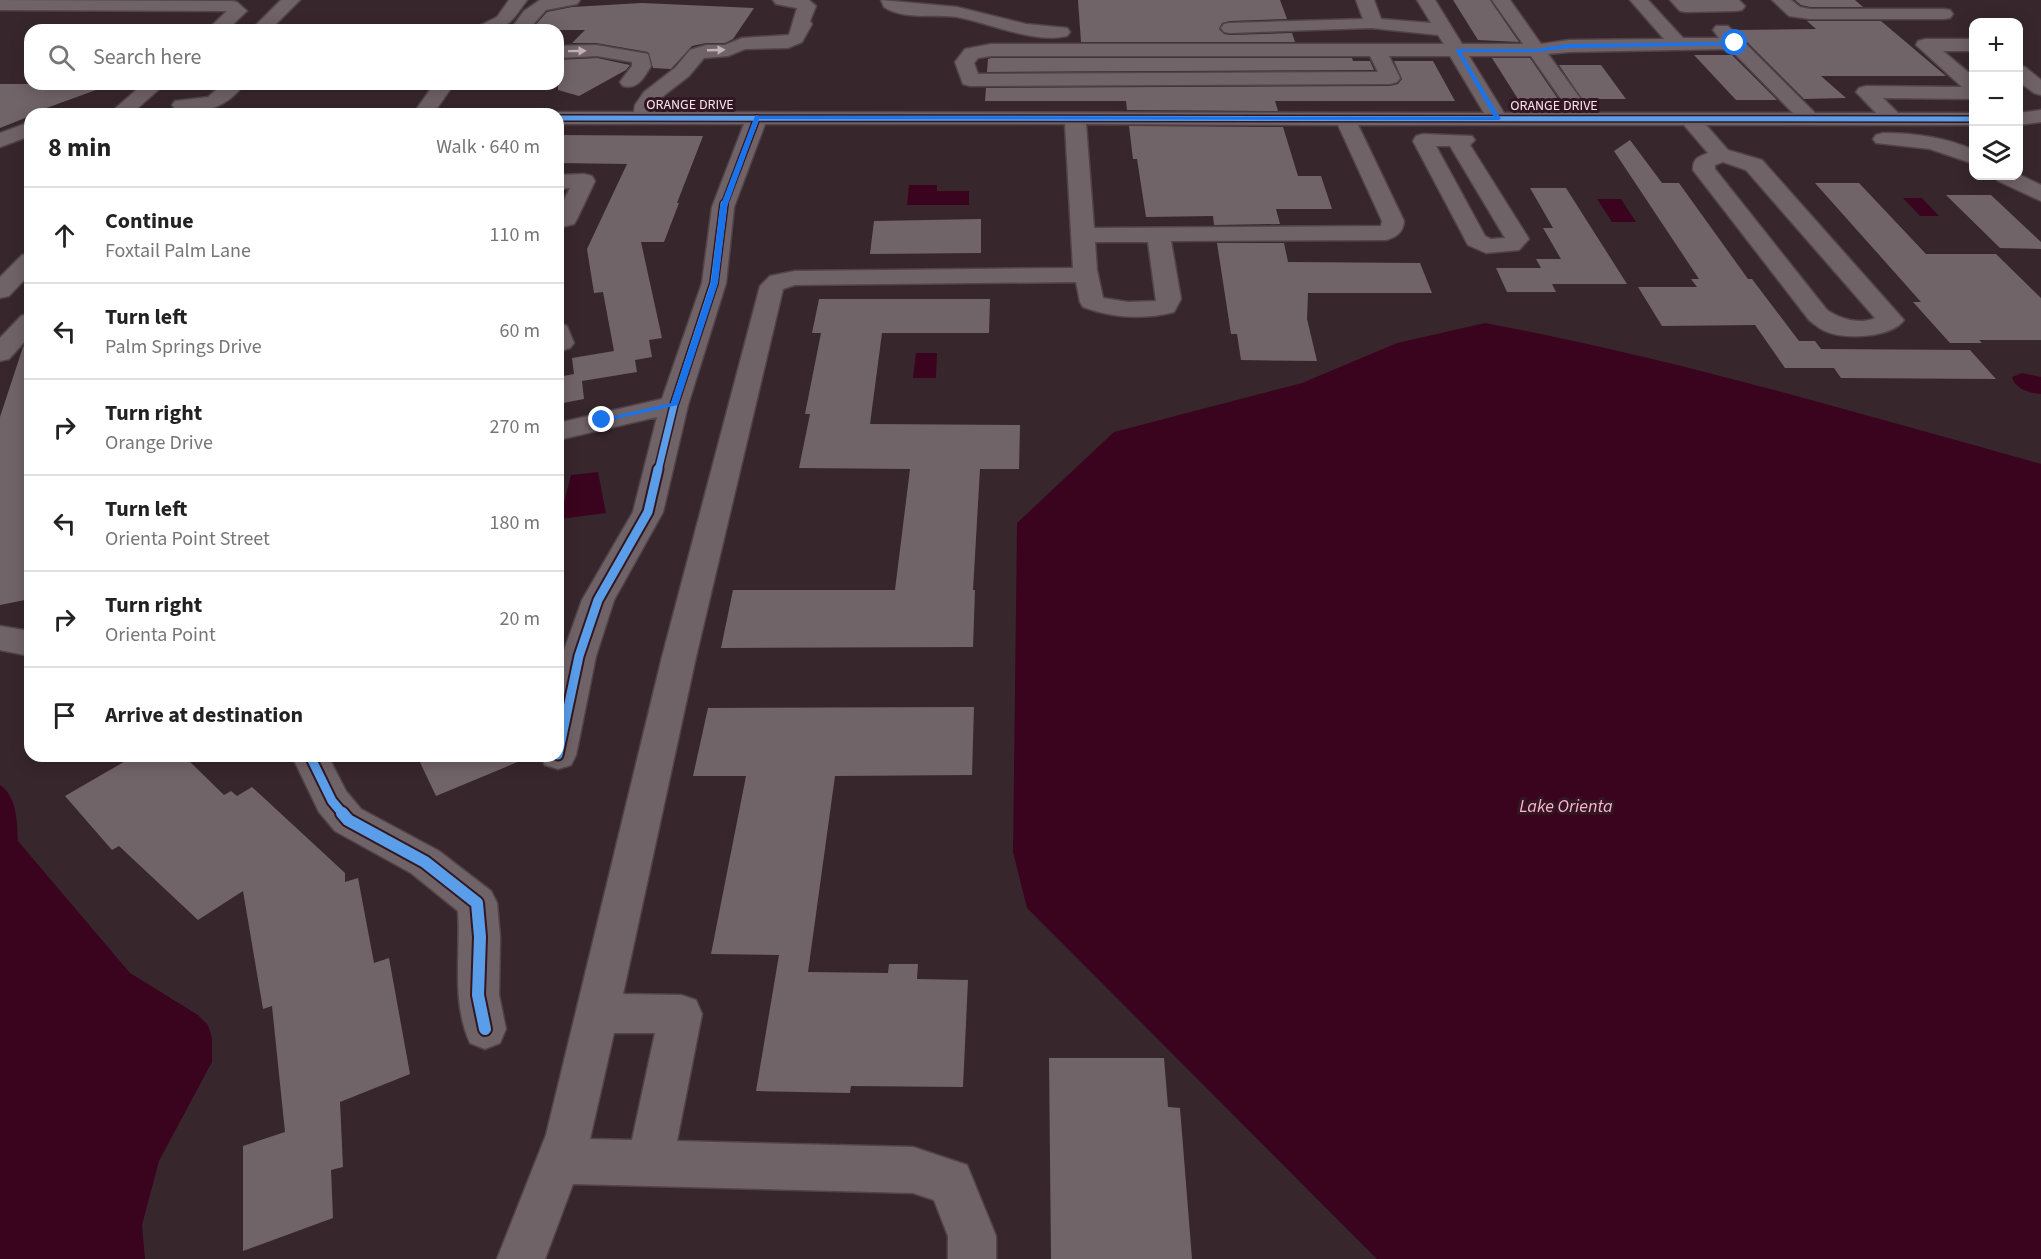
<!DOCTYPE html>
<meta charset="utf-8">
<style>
body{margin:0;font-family:"Source Sans 3",sans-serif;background:#f2f2f2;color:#222}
.controls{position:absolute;right:18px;top:18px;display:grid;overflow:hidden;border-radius:12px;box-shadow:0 3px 15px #0003}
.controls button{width:54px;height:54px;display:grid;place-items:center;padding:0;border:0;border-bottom:2px solid #e0e0e0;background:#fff;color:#222;font:30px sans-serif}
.stop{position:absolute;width:18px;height:18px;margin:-14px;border:4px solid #1a73e8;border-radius:50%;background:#fff}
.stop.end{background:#1a73e8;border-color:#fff;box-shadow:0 2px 6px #0008}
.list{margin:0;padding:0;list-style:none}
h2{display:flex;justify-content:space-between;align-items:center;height:78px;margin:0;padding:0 24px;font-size:26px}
h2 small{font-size:20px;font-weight:400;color:#767676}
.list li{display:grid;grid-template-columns:39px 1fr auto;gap:18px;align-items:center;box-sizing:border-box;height:96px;padding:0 24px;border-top:2px solid #e0e0e0}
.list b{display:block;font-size:22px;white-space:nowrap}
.list p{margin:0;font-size:20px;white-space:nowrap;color:#767676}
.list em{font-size:20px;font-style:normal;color:#767676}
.icon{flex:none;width:33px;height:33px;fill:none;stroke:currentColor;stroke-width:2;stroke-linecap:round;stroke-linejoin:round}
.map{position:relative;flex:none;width:2041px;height:1259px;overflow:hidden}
.search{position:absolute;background:#fff;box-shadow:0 3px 15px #0003;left:24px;top:24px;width:540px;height:66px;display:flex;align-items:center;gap:15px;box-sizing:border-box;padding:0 21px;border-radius:18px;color:#767676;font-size:22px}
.panel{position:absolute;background:#fff;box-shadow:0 3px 15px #0003;left:24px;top:108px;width:540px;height:654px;border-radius:18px}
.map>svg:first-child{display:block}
.water{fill:#3b041e}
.building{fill:#716468}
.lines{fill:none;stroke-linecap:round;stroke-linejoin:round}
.minor-casing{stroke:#514348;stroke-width:3}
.minor{fill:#706368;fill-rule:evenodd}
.cycleway-far3-casing{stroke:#321722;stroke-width:8}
.cycleway-far2-casing{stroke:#321722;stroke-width:10}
.cycleway-far1-casing{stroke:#321722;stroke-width:13}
.cycleway-casing{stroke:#321722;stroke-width:16}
.cycleway-far3{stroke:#5a9eea;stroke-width:5}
.cycleway-far2{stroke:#5a9eea;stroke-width:7}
.cycleway-far1{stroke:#5a9eea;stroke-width:9}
.cycleway{stroke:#5a9eea;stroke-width:12}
.oneway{fill:#c2b0b6}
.route{fill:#1a73e8}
.labels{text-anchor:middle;stroke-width:6;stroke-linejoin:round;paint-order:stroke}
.far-street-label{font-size:14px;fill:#f8e4ea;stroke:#321722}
.water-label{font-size:18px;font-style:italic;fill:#feb4ce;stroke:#321722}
</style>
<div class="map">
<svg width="2041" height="1259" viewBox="0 0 2041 1259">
<rect width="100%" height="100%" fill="#37272d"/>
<!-- water -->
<g class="water">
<path d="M909,185H937V191H969V205H907Z"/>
<path d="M1903,198H1922L1939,216H1920Z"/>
<path d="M1597,199H1621L1636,222H1612Z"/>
<path d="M1485,323C1673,358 1857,413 2041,464V1259H1377L1027,908L1013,852L1017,523L1114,432L1302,383L1397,343Z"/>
<path d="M916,353H937L936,378H913Z"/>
<path d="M2022,373L2041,377V394C2029,393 2015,389 2012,377Z"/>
<path d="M598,472L606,513L560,519L571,475Z"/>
<path d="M0,785C17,796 17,822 18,841L130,973L198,1015L208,1025L212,1038V1062L159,1161L142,1225L145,1259H0Z"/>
</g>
<!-- building -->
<g class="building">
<path d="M1078,0H1280L1287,19L1230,21L1222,23L1219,29L1224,34L1230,35L1292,33L1295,42H1081Z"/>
<path d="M1453,0H1490L1519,42L1478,40Z"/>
<path d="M1795,0H1855L1863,7H1810L1801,5Z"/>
<path d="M642,3L754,8L733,39L725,43H706L692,46L671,69L653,68L648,52L596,43H572L585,30H531L547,12L572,7Z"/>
<path d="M1807,21H1881L1946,76H1821L1846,98L1804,99L1735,30L1816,29Z"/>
<path d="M1694,55H1732L1777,100H1736Z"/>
<path d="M597,58L630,65L626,70L579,96L558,90V60Z"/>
<path d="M991,58H1352L1353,61H1370L1374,70L987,72L988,59Z"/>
<path d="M1492,58H1530L1558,99H1518Z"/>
<path d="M1394,61H1433L1455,101H1275L1278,111L1127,110L1126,101H985L986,88L1390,86L1398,84L1402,79Z"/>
<path d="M1559,65H1601L1626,99H1582Z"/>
<path d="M0,84H107V86L30,114V116L0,128Z"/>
<path d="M1129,126L1283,127L1298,176H1321L1332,209H1276L1280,224L1214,225L1213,216L1146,217L1137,159H1133Z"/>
<path d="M558,135L703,136L677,203H679L664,242H641L662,338L649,340L652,357L635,360L637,372L582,381L584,399L558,404V377L574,374L572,358L614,351L603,292L594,293L587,249L627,164L558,163Z"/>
<path d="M1630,140L1662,183H1679L1748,279H1752L1799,341H1815L1821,349L1970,350L1996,379L1841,378L1834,368H1785L1755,325L1662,326L1638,287H1697L1691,279H1699L1614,151Z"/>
<path d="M1815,183H1859L1926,254H1996L2041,298V340H1979L1982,343H1950L1913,302H1921Z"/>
<path d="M1530,188H1566L1627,284H1552L1556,292H1507L1496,268H1541L1536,259H1561L1543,228H1553Z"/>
<path d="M1946,195H1991L2041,242V249L2000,248Z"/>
<path d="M981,219V253L870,254L874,221Z"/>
<path d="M1217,243H1284L1288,262L1420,263L1432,293H1308L1307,319L1317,361L1241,360L1237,334H1231Z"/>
<path d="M819,299H990L989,333H882L870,424L1020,425L1019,469H980L973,590H975L973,647L721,648L733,590H895L910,469L799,468L810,414H805L821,333H812Z"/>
<path d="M29,341L30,599L0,605V417L23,347Z"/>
<path d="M974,707L972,775L835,776L808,972L888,973L889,964H918L917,979L968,980L963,1087L851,1086L850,1093L756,1091L779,955L711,954L746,776H693L708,708Z"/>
<path d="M134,756H184L224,795L231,791L237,796L252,787L345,873V882L358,878L374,963L389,958L410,1074L340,1102L343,1167L331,1170L333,1218L243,1251V1146L285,1132L272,1006L263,1009L243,891L198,920L119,846L112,850L65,796Z"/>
<path d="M417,756H532L436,796Z"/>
<path d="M1049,1058H1164L1168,1107L1180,1108L1192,1259H1051Z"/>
</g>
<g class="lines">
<!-- minor casing -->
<g class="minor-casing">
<g id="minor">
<path d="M0,0L231,1L237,2L247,11L227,30H207L227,11L0,10Z"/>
<path d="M281,0H300L270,30H251Z"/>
<path d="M509,0H527C509,25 508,30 476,30L479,26L497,17Z"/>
<path d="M540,0H580L577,4L546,10L528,30H510L524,11Z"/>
<path d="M773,0H809L816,6L810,21L812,24L802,42L788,48L745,49L728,56L704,58L689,76L658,100L655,112L1484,113L1450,56H1389L1400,78L1397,82L1390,84L970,86L963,84L955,62L965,49L991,44H1444L1438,35L1371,28L1230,33L1224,32L1221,28L1224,24L1230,23L1363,19L1356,0H1374L1381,19L1431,23L1417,0H1435L1462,44H1523L1492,0H1510L1541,44L1569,40L1664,39L1630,0H1648L1683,38H1719L1713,30L1716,26H1728L1815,113H1876L1856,92L1859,88L1866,86L1962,87L1916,45L1918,41L1925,39H1974V51H1943L1974,77V99L1883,98L1898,113H1974V125H1706L1728,150L1762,160L1904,320C1891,338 1844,340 1825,331C1820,329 1814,324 1809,320L1693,170C1693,158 1698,157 1708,153L1684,125H1358L1404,221C1403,232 1397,237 1386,240L1171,241L1181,299L1174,312C1143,320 1113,318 1083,307L1080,302L1076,282L795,285L783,289L696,657L623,994L681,995L696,1000L702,1014L677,1141L913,1147L967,1165L996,1236V1259H948V1236L934,1200L913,1193L573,1184L545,1259H497L546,1135L662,657L760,286L770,276L795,271L1073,268L1065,124H765L734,207L726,283L688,405L663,512L614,600L596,656L576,755L571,765L558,769L545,765L540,756H558V675L562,656L582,600L633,512L657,417L558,440V423L662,399L702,283L712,207L744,124H558V114H551L558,112H634L635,105L644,92L675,68L690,50L706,45H725L742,38L789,35L797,8L776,4ZM1730,49L1793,113H1504L1469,56H1531L1563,102H1577L1580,98L1548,54L1569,52ZM991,56H1370L1378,72L978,74L974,63L978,58ZM1086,124L1338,125L1382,221L1381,226L1094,228ZM1723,162L1746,170L1875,318C1860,325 1840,319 1827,310L1715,169V165ZM1095,242H1148L1156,301L1128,302L1103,298L1097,270ZM614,1033H655L632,1140L590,1139Z"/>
<path d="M881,0L957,7L1026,24L1067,28L1070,32L1067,36C1034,44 990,23 957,17C935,14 903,20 884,7Z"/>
<path d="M1670,0H1739L1745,6L1742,10L1736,11L1686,12L1680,11Z"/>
<path d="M1772,0H1791L1800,7L1810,9H1944L1950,10L1953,14L1950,18L1944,19H1810L1789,16Z"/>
<path d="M596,45L648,54L651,66C644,77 638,90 623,86L620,82L632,66V62L597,56L558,58V46Z"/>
<path d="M2018,65L2025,67L2041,80V95L2034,93L2018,81Z"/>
<path d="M143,84H165L131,114H109Z"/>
<path d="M223,84H244C228,107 202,116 175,109L172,105L175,101L208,97Z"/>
<path d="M434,84H454L433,114H413Z"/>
<path d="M2041,110V122L2018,125V113Z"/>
<path d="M30,122V136L0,147V133Z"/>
<path d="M1883,133C1914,133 1945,137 1974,150V164L1930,149L1876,143L1873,139L1876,135Z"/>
<path d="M1423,134L1472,136L1475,140L1470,145L1529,239L1519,250L1486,253L1468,245L1413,141L1416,136ZM1436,146H1450L1505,238L1491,239L1485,236Z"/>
<path d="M584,174L592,176L595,181L577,219L574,224L558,228V212L570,188L558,189V175Z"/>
<path d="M2018,174L2041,185V201L1998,181L1995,176Z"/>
<path d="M30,253V274L9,296L0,298V277L22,255Z"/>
<path d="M30,313V336L9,359L0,361V338L21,316Z"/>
<path d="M558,323L567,326L574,343L570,348L558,352Z"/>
<path d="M0,626L30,631V656L0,650Z"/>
<path d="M292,756H328L346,791L361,809L439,851L491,891L497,903L500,937L499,995L506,1029L500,1043L485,1049L470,1043C451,1001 461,956 458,911L411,873L335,831L319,812Z"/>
</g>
</g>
<!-- minor -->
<use href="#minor" class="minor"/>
<!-- cycleway-far3 casing -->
<g class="cycleway-far3-casing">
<g id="cycleway-far3">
<path d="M558,118L1974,119"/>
<path d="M724,205L757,118"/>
</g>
</g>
<!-- cycleway-far2 casing -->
<g class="cycleway-far2-casing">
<path id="cycleway-far2" d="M658,471L674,405L714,283L724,204"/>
</g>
<!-- cycleway-far1 casing -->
<g class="cycleway-far1-casing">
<g id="cycleway-far1">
<path d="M558,755L579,656L598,600L648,512L658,469"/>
<path d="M310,756L332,801L343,814"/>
</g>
</g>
<!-- cycleway casing -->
<g class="cycleway-casing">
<path id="cycleway" d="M342,813L348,820L425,862L477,903L480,937L478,995L485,1029"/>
</g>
<!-- cycleway-far3 -->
<use href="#cycleway-far3" class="cycleway-far3"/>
<!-- cycleway-far2 -->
<use href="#cycleway-far2" class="cycleway-far2"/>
<!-- cycleway-far1 -->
<use href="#cycleway-far1" class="cycleway-far1"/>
<!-- cycleway -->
<use href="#cycleway" class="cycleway"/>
</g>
<!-- one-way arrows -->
<defs><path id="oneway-solid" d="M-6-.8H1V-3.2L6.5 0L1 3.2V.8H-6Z" transform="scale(1.5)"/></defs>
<g class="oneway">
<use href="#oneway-solid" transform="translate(716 50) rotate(-2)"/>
<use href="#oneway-solid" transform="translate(577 51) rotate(-1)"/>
</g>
<!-- route -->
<path class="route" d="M1735,42L1737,45L1569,48L1536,52H1461L1501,119L1498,120L759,119L727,207L718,283L678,405L602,422L597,420L671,403L711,283L720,207L755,116L1494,117L1455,49H1536L1569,44Z"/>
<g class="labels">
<!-- far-street labels -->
<g class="far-street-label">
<text x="690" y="109">ORANGE DRIVE</text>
<text x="1554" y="110">ORANGE DRIVE</text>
</g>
<!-- water labels -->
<g class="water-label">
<text x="1566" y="812">Lake Orienta</text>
</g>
</g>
</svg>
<div class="controls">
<button>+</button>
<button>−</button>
<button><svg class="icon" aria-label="layers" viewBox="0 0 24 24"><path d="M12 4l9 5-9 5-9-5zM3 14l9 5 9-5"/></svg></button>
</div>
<div class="stop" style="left:1735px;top:43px"></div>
<div class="stop end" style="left:602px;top:420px"></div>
<div class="search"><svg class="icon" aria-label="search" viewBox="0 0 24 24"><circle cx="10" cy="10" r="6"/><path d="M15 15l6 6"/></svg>Search here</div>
<section class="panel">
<h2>8 min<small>Walk · 640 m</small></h2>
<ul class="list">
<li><svg class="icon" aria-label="ahead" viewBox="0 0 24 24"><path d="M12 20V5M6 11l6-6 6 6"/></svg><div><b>Continue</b><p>Foxtail Palm Lane</p></div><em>110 m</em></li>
<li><svg class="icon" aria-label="left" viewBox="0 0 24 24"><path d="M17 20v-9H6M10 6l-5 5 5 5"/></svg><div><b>Turn left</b><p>Palm Springs Drive</p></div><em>60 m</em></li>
<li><svg class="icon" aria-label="right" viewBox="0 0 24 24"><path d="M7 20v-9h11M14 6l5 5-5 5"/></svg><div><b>Turn right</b><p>Orange Drive</p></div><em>270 m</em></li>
<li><svg class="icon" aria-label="left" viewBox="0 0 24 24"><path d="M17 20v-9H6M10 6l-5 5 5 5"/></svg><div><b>Turn left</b><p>Orienta Point Street</p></div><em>180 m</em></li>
<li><svg class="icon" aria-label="right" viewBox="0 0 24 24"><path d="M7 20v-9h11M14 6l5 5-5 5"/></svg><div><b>Turn right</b><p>Orienta Point</p></div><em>20 m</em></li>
<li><svg class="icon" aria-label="arrive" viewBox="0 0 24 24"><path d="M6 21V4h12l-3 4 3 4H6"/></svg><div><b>Arrive at destination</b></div></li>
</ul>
</section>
</div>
